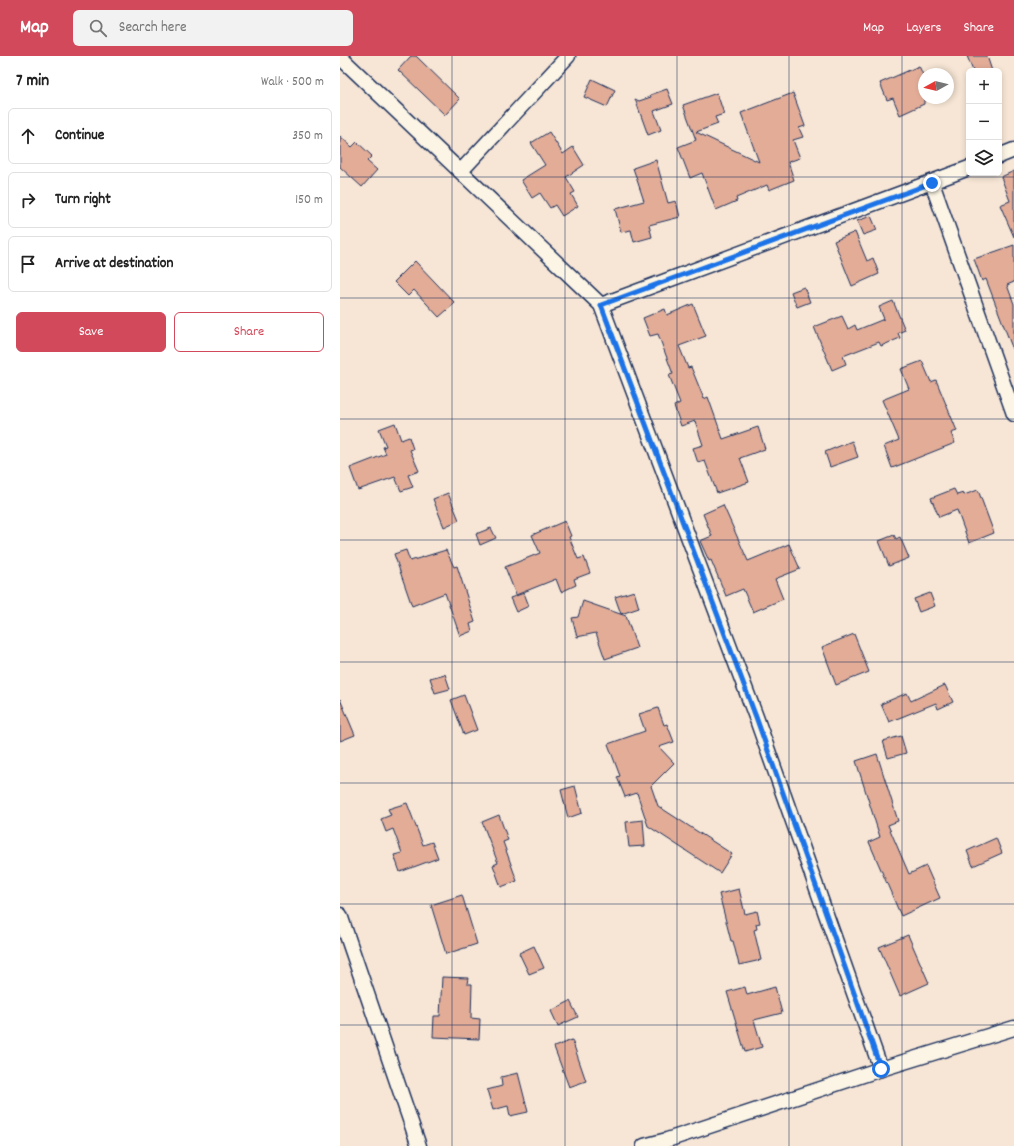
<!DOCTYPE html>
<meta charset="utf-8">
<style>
body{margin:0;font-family:Dekko,sans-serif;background:#f2f2f2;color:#222}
.controls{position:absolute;right:12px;top:12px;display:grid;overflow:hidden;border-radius:6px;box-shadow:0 2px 6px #0003}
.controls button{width:36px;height:36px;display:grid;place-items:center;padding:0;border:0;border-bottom:1px solid #e0e0e0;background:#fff;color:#222;font:20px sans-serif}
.compass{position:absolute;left:578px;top:12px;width:36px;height:36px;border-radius:50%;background:#fff;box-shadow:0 2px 6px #0003;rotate:262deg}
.stop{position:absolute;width:12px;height:12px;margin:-9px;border:3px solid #1a73e8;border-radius:50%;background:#fff}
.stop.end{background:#1a73e8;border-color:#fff;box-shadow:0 1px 4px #0008}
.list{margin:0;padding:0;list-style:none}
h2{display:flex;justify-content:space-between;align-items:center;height:52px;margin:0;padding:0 16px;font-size:17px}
h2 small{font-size:13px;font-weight:400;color:#767676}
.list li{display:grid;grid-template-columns:26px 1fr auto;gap:12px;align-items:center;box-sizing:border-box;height:56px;margin:0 8px 8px;padding:0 8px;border:1px solid #e0e0e0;border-radius:6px}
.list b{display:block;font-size:15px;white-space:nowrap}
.list em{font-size:13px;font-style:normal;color:#767676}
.actions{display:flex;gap:8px;padding:12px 16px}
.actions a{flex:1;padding:9px 0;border:1px solid #d1495b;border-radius:6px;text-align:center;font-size:14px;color:#d1495b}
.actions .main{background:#d1495b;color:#fff}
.icon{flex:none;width:22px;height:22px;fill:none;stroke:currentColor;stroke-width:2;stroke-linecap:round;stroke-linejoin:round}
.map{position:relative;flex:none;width:674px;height:1090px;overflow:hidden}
header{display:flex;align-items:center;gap:24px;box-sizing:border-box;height:56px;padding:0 20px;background:#d1495b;color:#fff}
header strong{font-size:19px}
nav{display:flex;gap:22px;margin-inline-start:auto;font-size:14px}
.search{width:280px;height:36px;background:#f2f2f2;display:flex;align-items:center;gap:10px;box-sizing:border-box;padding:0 14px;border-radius:6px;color:#767676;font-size:15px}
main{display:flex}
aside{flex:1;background:#fff}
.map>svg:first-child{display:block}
.building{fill:#e2ac97;stroke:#1b2f5e}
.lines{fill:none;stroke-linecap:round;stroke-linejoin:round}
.minor-casing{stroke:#1b2f5e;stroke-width:17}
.minor{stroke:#fcf5e5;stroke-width:14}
.route{stroke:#1a73e8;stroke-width:5}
.grid{fill:none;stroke:#1b2f5e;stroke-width:1;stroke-opacity:0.55}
</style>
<header>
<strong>Map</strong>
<div class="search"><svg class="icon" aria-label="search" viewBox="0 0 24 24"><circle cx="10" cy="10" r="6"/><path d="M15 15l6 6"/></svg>Search here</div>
<nav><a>Map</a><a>Layers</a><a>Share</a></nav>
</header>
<main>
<aside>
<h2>7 min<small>Walk · 500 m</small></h2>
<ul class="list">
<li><svg class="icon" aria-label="ahead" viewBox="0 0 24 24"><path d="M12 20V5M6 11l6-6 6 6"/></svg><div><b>Continue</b></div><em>350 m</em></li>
<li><svg class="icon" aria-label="right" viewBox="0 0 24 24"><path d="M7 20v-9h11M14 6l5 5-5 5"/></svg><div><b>Turn right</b></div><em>150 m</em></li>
<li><svg class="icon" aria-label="arrive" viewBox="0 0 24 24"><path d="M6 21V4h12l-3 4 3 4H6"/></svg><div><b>Arrive at destination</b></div></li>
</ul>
<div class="actions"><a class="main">Save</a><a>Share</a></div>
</aside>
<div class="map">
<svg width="674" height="1090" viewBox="0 0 674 1090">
<rect width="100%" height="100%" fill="#f7e6d5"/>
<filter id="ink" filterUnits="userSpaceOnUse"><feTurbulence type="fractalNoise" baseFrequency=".025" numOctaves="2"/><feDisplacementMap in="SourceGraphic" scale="8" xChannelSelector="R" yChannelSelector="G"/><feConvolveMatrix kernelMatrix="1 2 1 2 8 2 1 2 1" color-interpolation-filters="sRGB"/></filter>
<g filter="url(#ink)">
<!-- building -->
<g class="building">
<path d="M71,0H76L120,43L105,59L58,14Z"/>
<path d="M627,0H647L652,15H633Z"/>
<path d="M579,10L584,21V48L560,59L553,42L547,44L540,27Z"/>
<path d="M252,23L275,34L267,51L244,41Z"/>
<path d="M327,33L333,48L314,55L321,74L308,79L295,43L299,45L311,41L310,39Z"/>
<path d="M377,37L384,58L375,61L378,68L356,76L419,106L401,57L453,37L465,70L459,72L463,81L453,84L460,102L448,106L454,124L429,134L427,129L396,142L397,145L376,154L362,117L350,122L338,91L356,84L343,49Z"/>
<path d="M209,76L223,98L233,91L244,109L226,121L235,136L231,138L238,150L222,160L215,149L210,152L200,137L192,142L181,124L205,109L191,87Z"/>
<path d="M0,80L12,91L17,86L32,100L27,105L37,114L22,131L0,111Z"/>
<path d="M316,104L328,147L336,145L340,161L309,169L312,181L294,186L291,174L281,176L275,153L304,145L293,112Z"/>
<path d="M674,115V181L660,149L670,145L661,121Z"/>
<path d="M531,160L537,174L523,179L517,165Z"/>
<path d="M515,176L527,205L533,202L539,218L512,230L494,185Z"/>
<path d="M674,189V226L667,229L674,248V294H673L646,223L642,225L634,203Z"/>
<path d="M75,205L115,247L99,261L74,234L68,240L54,226Z"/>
<path d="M464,231L470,246L457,251L451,236Z"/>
<path d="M553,245L565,274L558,277L560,282L541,290L539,286L503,300L506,308L492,314L474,271L502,260L508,273L515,269L517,274L544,263L539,251Z"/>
<path d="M353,248L366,280L339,290L348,312L351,311L364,343L368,341L383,383L418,371L425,393L400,402L409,426L377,437L365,405L358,407L353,392L363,389L355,365L341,370L334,350L340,347L329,319L333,318L318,278L310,280L303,262L325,253L327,259Z"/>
<path d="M582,305L591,326L596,324L617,375L611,377L615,387L552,412L544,390L559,384L542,344L569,333L561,313Z"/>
<path d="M55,367L61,384L69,381L73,393L70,394L79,415L68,419L73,431L61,435L55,421L18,434L10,412L46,398L43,391L46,390L39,373Z"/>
<path d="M512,385L518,401L490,411L485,396Z"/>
<path d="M614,433L617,439L623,437L624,439L638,434L654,477L629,487L617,454L599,461L591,442Z"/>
<path d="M108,437L119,464L104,471L93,443Z"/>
<path d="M383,449L408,505L449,488L460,513L435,523L443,543L413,556L403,533L386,540L371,504L369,505L360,485L372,480L363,458Z"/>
<path d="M225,465L231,480L229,481L238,503L244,501L250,517L234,523L236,529L221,536L216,523L176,539L165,511L200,497L192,479Z"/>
<path d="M151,472L156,482L140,489L136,478Z"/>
<path d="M554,479L556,483L560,481L569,502L549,510L539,485Z"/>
<path d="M66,494L70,505L106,494L114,511L117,510L135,566L130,568L132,575L120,580L105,537L72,550L54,498Z"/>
<path d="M294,535L299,552L281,558L275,541Z"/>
<path d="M184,537L189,550L176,556L170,542Z"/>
<path d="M590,537L595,550L579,556L574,543Z"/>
<path d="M243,545L286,560L297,592L265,603L256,577L237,581L232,562L238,561Z"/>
<path d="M514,578L529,616L496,629L482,591Z"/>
<path d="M105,618L110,633L95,637L90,622Z"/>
<path d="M605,629L613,646L598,653L596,647L549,666L541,648L567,637L571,645Z"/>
<path d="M124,639L137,674L124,679L111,644Z"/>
<path d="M0,643L15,679L0,685Z"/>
<path d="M318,652L324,669L327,668L334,686L319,691L334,707L311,730L318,750L392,798L380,817L308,770L297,737L285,741L277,721L280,720L268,688L305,675L299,658Z"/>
<path d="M561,680L566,697L548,702L543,685Z"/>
<path d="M537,698L558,765L548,769L569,818L586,810L600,842L561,860L529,786L540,781L516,705Z"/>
<path d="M235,730L242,757L228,762L221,734Z"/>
<path d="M67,747L83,789L92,786L98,802L60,816L54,799L62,797L53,773L46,776L41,763L51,759L48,753Z"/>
<path d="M159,759L168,784L163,786L177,825L161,831L153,809L158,807L142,766Z"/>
<path d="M303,764L305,790L289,791L286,766Z"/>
<path d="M656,782L662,797L633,810L627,795Z"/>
<path d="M399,833L405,858L417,855L420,867L416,868L417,873L414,874L421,904L399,909L393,885H391L379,838Z"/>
<path d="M122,839L137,888L106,898L91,849Z"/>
<path d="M568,879L589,927L560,940L539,891Z"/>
<path d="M194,890L204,912L189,918L179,897Z"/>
<path d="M102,921L128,922L127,928H132L131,962L140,963L139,983L93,981L94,960H100Z"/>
<path d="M405,931L407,939L435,931L442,957L414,964L422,991L405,996L387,936Z"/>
<path d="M230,945L238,961L218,970L211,955Z"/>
<path d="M232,984L246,1025L229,1031L214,991Z"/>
<path d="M178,1017L188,1056L170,1060L168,1050L153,1054L147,1034L162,1030L161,1021Z"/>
</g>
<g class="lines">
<!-- minor casing -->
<g class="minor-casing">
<g id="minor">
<path d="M0,1L261,249L416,661L541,1013"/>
<path d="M659,100L674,94"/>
<path d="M121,115L228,0"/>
<path d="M592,127L674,358"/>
<path d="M261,249L629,112"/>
<path d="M0,859L79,1090"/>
<path d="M304,1090L327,1084L541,1013L674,972"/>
</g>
</g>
<!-- minor -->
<use href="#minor" class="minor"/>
</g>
</g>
<g class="lines" filter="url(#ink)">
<!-- route -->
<path class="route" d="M541,1013L416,661L261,249L592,127"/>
</g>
<!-- grid -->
<path class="grid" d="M112,0V1090M225,0V1090M337,0V1090M449,0V1090M562,0V1090M0,121H674M0,242H674M0,363H674M0,484H674M0,606H674M0,727H674M0,848H674M0,969H674"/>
</svg>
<div class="controls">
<button>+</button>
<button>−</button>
<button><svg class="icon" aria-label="layers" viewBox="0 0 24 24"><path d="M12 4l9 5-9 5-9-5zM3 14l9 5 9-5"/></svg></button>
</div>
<svg class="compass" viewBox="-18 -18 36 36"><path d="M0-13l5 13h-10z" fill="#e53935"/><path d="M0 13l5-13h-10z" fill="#767676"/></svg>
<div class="stop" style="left:541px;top:1013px"></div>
<div class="stop end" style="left:592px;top:127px"></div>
</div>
</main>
